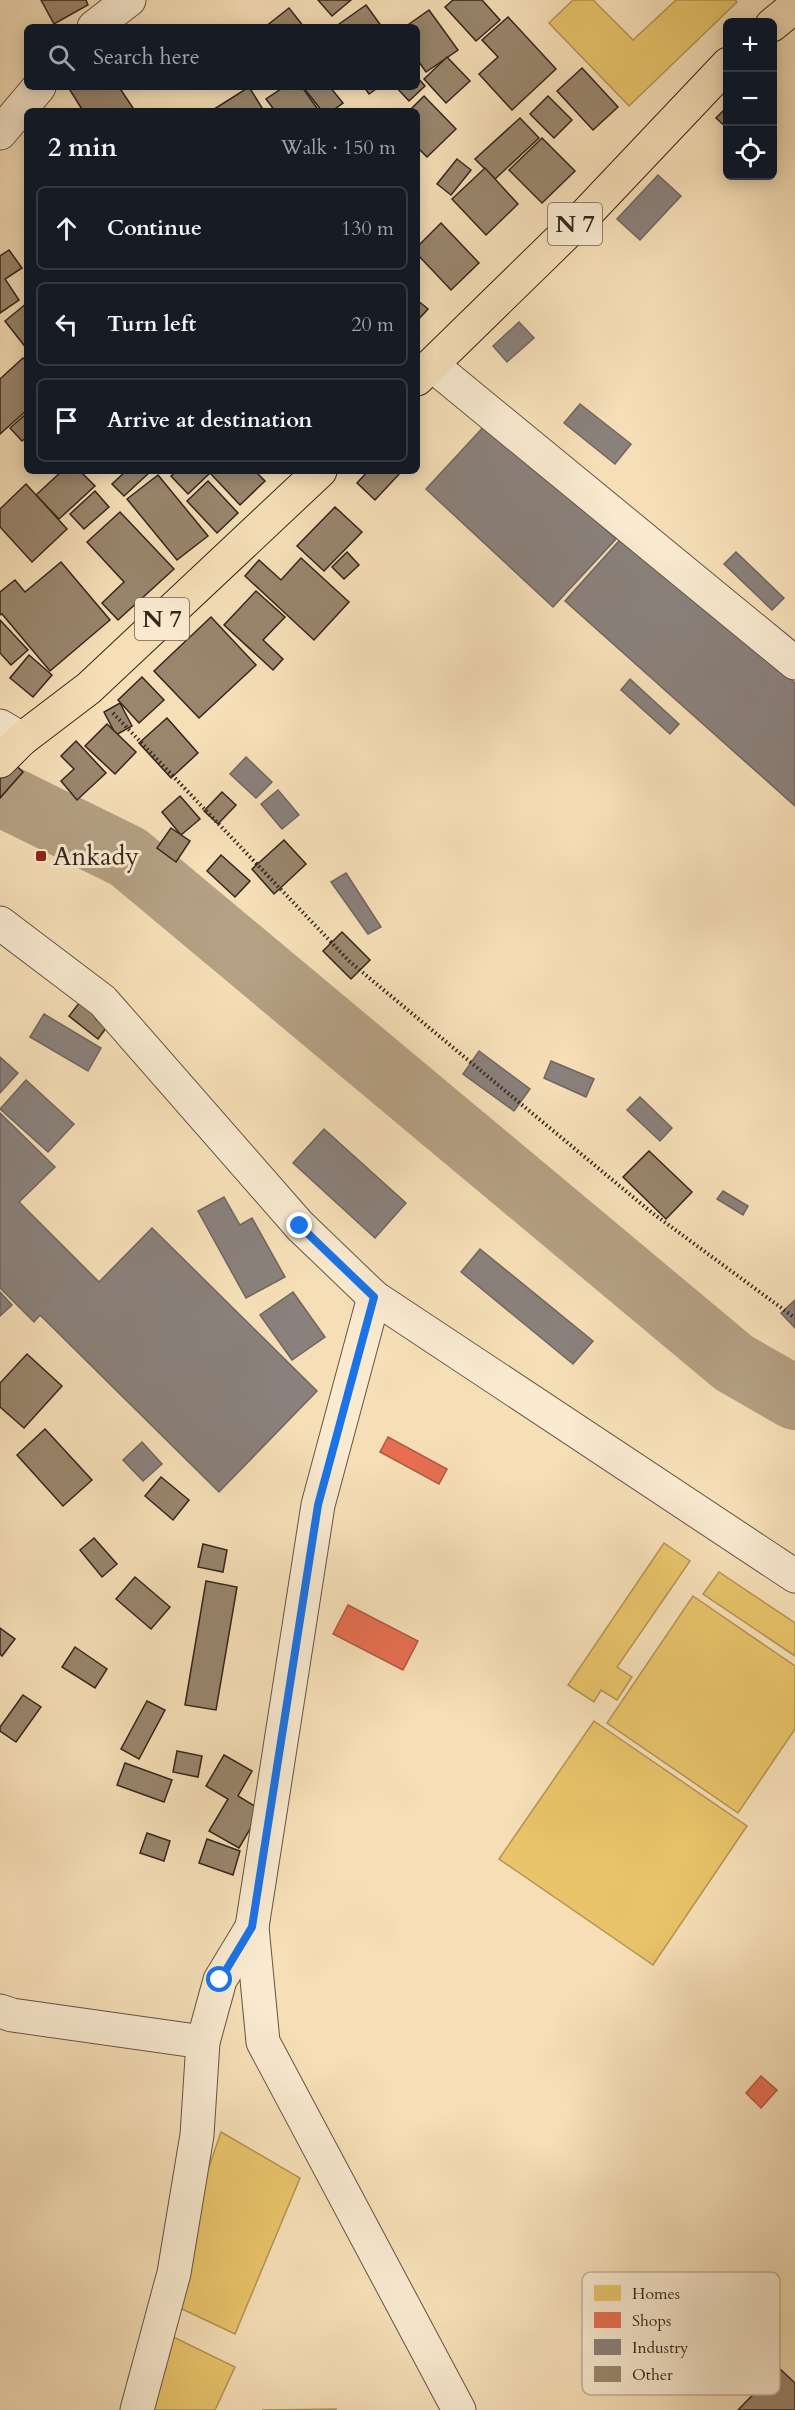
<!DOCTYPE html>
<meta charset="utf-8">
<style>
body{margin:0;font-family:Cardo,serif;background:#242831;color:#f1f3f6}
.controls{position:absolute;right:18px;top:18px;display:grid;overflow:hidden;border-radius:9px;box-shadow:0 3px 15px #0003}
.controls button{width:54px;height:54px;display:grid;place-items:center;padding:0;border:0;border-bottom:2px solid #363941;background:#171b24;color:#f1f3f6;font:30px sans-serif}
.stop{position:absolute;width:18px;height:18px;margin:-14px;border:4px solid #1a73e8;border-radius:50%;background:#fff}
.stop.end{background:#1a73e8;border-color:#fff;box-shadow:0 2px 6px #0008}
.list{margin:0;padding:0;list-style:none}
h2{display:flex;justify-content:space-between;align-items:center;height:78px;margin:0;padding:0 24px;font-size:26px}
h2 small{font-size:20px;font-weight:400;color:#9ea1a6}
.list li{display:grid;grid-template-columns:39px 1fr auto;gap:18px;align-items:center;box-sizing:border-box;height:84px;margin:0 12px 12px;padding:0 12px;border:2px solid #363941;border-radius:9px}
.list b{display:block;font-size:22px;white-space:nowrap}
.list em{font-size:20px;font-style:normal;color:#9ea1a6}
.icon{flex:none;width:33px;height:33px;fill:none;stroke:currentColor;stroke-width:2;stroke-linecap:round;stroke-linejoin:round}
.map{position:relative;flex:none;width:795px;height:2410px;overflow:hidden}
.search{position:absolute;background:#171b24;box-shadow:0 3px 15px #0003;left:24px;top:24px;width:396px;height:66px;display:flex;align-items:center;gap:15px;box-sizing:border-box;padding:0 21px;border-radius:9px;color:#9ea1a6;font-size:22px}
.panel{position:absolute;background:#171b24;box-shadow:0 3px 15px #0003;left:24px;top:108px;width:396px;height:366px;border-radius:9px}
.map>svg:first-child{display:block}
.homes{fill:#e9c46a;stroke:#b39453;stroke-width:1.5}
.shops{fill:#e76f51;stroke:#b15941;stroke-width:1.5}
.industry{fill:#8a817c;stroke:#706560;stroke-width:1.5}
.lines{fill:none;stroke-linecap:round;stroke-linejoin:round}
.river{stroke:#b4a083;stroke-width:64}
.building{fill:#99866d;stroke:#34251d;stroke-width:1.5}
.minor-casing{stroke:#645444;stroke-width:35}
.major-casing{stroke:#34251d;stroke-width:35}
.path{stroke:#34251d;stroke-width:4;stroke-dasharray:1.5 3;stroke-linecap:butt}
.minor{stroke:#f9ead0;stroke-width:33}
.major{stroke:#f6dfb7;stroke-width:33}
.route{stroke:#1a73e8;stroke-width:8}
.poi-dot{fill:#8f2418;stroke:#f9ead0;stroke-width:2}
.labels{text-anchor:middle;stroke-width:6;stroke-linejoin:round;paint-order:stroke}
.shield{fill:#f9ead0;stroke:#6f6053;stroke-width:1.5}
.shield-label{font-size:24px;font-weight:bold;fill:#34251d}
.poi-label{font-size:26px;fill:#34251d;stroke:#f9ead0;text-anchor:start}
.key{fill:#f9ead0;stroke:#beaf9a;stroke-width:1.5}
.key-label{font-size:16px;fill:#34251d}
</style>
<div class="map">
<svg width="795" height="2410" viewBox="0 0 795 2410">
<rect width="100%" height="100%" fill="#f6dfb7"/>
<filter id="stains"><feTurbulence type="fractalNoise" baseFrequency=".00333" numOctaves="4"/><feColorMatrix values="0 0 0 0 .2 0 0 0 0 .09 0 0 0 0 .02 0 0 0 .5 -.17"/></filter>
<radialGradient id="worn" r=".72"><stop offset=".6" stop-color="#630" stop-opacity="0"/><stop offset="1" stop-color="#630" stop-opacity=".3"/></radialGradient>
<!-- homes -->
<g class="homes">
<path d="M573,0H593L633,40L676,0H735L737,2L629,106L549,23Z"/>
<path d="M664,1543L690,1561L617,1667L632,1677L617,1700L601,1690L594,1702L568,1685Z"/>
<path d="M719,1572L795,1623V1656L703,1594Z"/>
<path d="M693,1596L795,1666V1729L738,1813L607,1723Z"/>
<path d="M594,1721L747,1826L653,1965L499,1859Z"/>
<path d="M221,2132L300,2178L235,2334L163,2300Z"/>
<path d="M161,2331L235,2367L215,2410H139Z"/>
<path d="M336,2409V2410H262Z"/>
</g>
<!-- shops -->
<g class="shops">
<path d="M388,1437L447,1469L439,1484L380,1452Z"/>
<path d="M348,1605L418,1641L403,1670L333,1634Z"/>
<path d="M761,2076L777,2090L761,2108L746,2093Z"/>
</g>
<!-- industry -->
<g class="industry">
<path d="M658,175L681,196L640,240L617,219Z"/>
<path d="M519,322L534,338L507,362L493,346Z"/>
<path d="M580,404L631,444L615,464L564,423Z"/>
<path d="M488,422L616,539L553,607L426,489Z"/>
<path d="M626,533L795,683V806L565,601Z"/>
<path d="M736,552L784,598L772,610L724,564Z"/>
<path d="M630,679L679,724L670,734L621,690Z"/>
<path d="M246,757L272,782L256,798L230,774Z"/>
<path d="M278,790L299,815L282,829L261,804Z"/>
<path d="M346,873L381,927L368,934L331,882Z"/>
<path d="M44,1014L101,1048L88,1071L30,1037Z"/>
<path d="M479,1051L530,1089L514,1111L463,1074Z"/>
<path d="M0,1057L18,1073L0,1093Z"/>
<path d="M551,1061L594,1079L586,1097L544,1078Z"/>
<path d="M26,1080L74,1124L48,1152L0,1109Z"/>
<path d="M640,1097L672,1128L660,1141L627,1110Z"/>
<path d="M0,1113L55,1167L19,1202L99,1282L152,1228L317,1391L219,1492L40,1315L34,1322L0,1288Z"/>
<path d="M324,1129L406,1203L375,1238L293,1163Z"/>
<path d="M723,1191L748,1206L743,1215L717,1199Z"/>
<path d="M224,1197L240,1225L252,1218L285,1277L246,1298L198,1211Z"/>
<path d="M480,1249L593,1341L573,1364L461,1272Z"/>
<path d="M0,1292L12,1305L0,1316Z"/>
<path d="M293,1292L325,1337L292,1360L260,1315Z"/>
<path d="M795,1300V1328L781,1313Z"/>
<path d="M142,1442L162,1464L143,1481L123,1460Z"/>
</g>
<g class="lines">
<!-- river -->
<path class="river" d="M0,794L128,857L734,1363L795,1398"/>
</g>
<!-- building -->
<g class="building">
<path d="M41,0H86L88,5L54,24Z"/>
<path d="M318,0H351L332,16Z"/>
<path d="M453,0H482L500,20L476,41L445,7Z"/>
<path d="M366,5L382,27H335Z"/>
<path d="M289,8L304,27H265Z"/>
<path d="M429,10L458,50L426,72L417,59V27H405Z"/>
<path d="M508,17L556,69L512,110L479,74L498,57L482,40Z"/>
<path d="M447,57L470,81L446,103L424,79Z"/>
<path d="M582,68L618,107L593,130L557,91Z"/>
<path d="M417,77L425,86L409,101L396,87H417Z"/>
<path d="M68,87H119L135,111H83Z"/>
<path d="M249,87L264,111H211Z"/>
<path d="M284,87H302L319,111H275L266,99Z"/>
<path d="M303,87H330L343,103L332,111H322Z"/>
<path d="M364,87H379L369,94Z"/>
<path d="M424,96L456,129L427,157L417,147V111H409Z"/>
<path d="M548,96L572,120L554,138L530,114Z"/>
<path d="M728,106V129L716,118Z"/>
<path d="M520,118L539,138L495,179L475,159Z"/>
<path d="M542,138L575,171L542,203L509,170Z"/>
<path d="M457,159L471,170L451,195L437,184Z"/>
<path d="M485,168L518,204L486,235L452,199Z"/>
<path d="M441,223L479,263L451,290L417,254V247Z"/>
<path d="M9,250L22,268L5,279L19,300L0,313V256Z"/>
<path d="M417,300L428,309L417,321Z"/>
<path d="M27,303V349L5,321Z"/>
<path d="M23,358L27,362V410L0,434V379Z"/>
<path d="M27,413V437L22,441L10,428Z"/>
<path d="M62,471H80L95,486L59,519L36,495Z"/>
<path d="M126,471H151L124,496L112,484Z"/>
<path d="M177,471H255L265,481L240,505L210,473L188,494L171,476Z"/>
<path d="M368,471H402L375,500L357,483Z"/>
<path d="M158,475L208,536L177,560L127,499Z"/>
<path d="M208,481L238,513L217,533L187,501Z"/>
<path d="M26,484L67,529L32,562L0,527V509Z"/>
<path d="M95,491L109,507L84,529L70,514Z"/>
<path d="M335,507L362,532L324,571L297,546Z"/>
<path d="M120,512L174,569L118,620L102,603L124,582L87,542Z"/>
<path d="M347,552L359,565L344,579L332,567Z"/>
<path d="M301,558L349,602L314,640L245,576L259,560L281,580Z"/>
<path d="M61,562L110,620L50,671L2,614L0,615V592L15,580L25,592Z"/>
<path d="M256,591L285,617L263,640L283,659L273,670L224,625Z"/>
<path d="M211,617L256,665L199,718L154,671Z"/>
<path d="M0,620L28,650L11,665L0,653Z"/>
<path d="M29,655L52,675L33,697L10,678Z"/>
<path d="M142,677L164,700L139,723L118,700Z"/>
<path d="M120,703L132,726L116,735L104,712Z"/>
<path d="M167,718L198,753L171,778L139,743Z"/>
<path d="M107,724L136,752L115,774L85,746Z"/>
<path d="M76,741L106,773L77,800L61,781L74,769L61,756Z"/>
<path d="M10,760L23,772L0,798V771Z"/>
<path d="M222,792L236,805L218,824L204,811Z"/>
<path d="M180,796L200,819L181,835L162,812Z"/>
<path d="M171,828L190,841L176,862L157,848Z"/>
<path d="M284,840L306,864L274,894L252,869Z"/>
<path d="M221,855L250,881L235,897L207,871Z"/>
<path d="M342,932L370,960L351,979L323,951Z"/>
<path d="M83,998L101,1013L96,1019L106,1028L98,1039L69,1016Z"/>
<path d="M649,1151L692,1192L666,1219L623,1177Z"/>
<path d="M27,1354L62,1386L24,1428L0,1407V1383Z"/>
<path d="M45,1429L92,1480L63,1506L17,1455Z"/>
<path d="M161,1477L189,1500L173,1520L145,1496Z"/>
<path d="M94,1538L117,1564L102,1577L80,1550Z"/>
<path d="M203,1544L227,1550L223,1572L198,1567Z"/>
<path d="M135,1577L170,1607L151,1629L116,1599Z"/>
<path d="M206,1581L237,1587L216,1710L185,1705Z"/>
<path d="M0,1628L15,1639L2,1656L0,1654Z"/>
<path d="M75,1647L107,1669L95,1688L62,1667Z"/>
<path d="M23,1695L41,1707L16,1742L0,1731V1727Z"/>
<path d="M147,1701L165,1710L139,1759L121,1749Z"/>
<path d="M177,1751L202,1756L198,1777L173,1772Z"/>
<path d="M224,1755L252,1771L238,1796L261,1810L239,1848L209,1831L228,1799L206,1786Z"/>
<path d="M125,1763L172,1780L164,1802L117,1785Z"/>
<path d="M147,1833L170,1841L164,1861L140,1853Z"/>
<path d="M207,1839L240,1851L233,1875L199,1863Z"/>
<path d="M779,2368L795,2383V2410H738Z"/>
</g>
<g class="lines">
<!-- minor casing -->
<g class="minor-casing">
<g id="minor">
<path d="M94,27L129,0"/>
<path d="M0,133L39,87"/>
<path d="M432,365L795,663"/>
<path d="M0,726L22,739"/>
<path d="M0,923L103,1001L300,1226L374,1297L318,1505L252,1927L263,2042L459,2410"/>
<path d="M374,1297L795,1576"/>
<path d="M0,2011L12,2015L203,2042"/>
<path d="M137,2410L174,2273L197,2135L203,2042L220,1980L252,1927"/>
</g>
</g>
<!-- major casing -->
<g class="major-casing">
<g id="major">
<path d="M772,25L795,6"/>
<path d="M417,379L586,214L728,64"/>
<path d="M0,761L22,739L89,688L320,471"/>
</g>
</g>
<!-- path -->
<path class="path" d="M113,713L350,962L651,1212L795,1318"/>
<!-- minor -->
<use href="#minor" class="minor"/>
<!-- major -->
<use href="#major" class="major"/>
</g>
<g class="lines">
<!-- route -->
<path class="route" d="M220,1980L252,1927L318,1505L374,1297L300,1226"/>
</g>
<!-- markers -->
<rect class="poi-dot" x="35" y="850" width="12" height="12" rx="3"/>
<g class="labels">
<!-- shield labels -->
<g class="shield">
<rect x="548" y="203" width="54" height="42" rx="4.5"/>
<rect x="135" y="598" width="54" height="42" rx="4.5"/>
</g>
<g class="shield-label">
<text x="575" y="232">N 7</text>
<text x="162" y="627">N 7</text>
</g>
<!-- poi labels -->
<g class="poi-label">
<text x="53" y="865">Ankady</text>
</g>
</g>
<!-- legend -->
<rect x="582" y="2272" width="198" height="123" rx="9" class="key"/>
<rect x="594" y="2285" width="27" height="16" fill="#e9c46a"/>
<rect x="594" y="2312" width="27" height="16" fill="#e76f51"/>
<rect x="594" y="2339" width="27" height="16" fill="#8a817c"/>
<rect x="594" y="2366" width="27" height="16" fill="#99866d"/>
<g class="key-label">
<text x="632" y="2299">Homes</text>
<text x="632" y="2326">Shops</text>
<text x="632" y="2353">Industry</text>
<text x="632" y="2380">Other</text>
</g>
<rect width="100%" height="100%" filter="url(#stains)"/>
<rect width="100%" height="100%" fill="url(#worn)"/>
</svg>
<div class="controls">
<button>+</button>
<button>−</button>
<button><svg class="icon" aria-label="locate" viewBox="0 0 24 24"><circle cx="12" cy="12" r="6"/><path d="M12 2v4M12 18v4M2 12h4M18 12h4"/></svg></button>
</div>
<div class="stop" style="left:220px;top:1980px"></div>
<div class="stop end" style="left:300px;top:1226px"></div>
<div class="search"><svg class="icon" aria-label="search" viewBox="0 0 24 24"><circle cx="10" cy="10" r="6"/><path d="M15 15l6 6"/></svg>Search here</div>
<section class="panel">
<h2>2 min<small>Walk · 150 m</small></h2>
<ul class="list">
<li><svg class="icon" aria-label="ahead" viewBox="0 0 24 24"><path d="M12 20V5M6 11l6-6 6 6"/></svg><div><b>Continue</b></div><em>130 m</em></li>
<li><svg class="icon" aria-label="left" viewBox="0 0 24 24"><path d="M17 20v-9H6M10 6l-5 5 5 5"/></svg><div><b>Turn left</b></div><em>20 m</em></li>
<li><svg class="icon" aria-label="arrive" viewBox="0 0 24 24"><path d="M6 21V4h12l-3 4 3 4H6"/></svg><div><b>Arrive at destination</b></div></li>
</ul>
</section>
</div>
